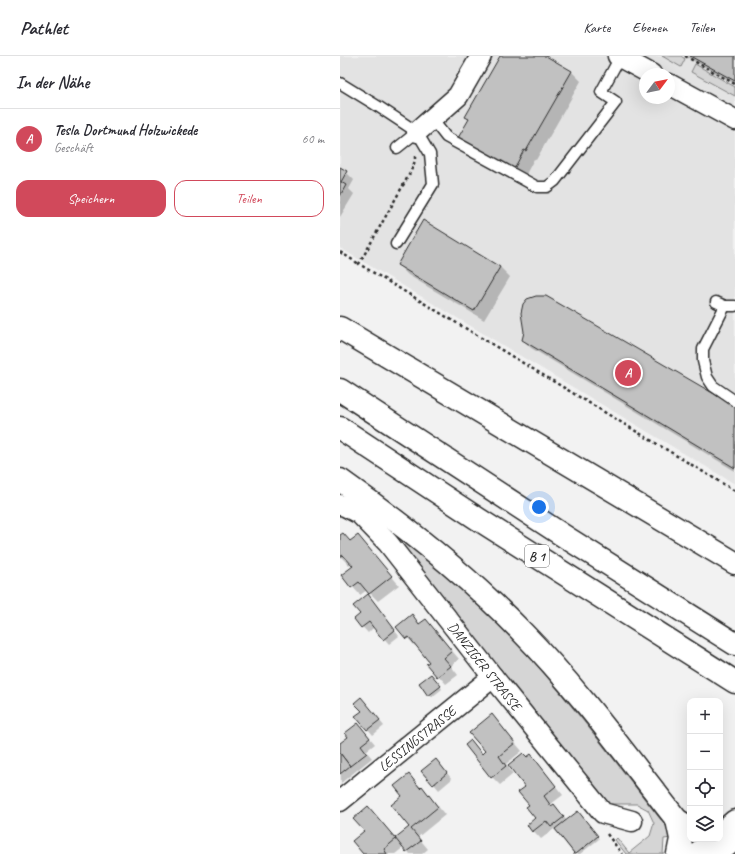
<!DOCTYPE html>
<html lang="de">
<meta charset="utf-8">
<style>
body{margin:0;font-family:Caveat,sans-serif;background:#f2f2f3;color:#2b2b33}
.controls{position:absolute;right:12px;bottom:12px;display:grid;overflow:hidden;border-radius:8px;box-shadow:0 4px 16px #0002}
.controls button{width:36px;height:36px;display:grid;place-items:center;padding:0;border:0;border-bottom:1px solid #e1e1e2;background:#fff;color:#2b2b33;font:20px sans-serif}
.compass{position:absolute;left:299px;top:12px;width:36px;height:36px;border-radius:50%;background:#fff;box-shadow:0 4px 16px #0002;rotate:58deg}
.you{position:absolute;left:199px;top:451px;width:14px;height:14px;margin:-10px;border:3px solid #fff;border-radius:50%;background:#1a73e8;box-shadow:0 0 0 6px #1a73e833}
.badge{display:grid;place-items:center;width:26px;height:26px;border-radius:50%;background:#d1495b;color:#fff;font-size:13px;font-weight:700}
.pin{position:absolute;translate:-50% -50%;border:2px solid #fff;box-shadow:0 1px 4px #0006}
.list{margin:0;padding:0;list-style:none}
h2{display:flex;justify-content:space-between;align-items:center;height:52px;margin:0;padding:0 16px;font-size:17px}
h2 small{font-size:13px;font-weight:400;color:#7c7c81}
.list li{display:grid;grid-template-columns:26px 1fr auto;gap:12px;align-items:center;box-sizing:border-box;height:60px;padding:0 16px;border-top:1px solid #e1e1e2}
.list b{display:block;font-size:15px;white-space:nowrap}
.list p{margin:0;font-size:13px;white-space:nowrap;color:#7c7c81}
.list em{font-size:13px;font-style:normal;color:#7c7c81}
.actions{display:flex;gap:8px;padding:12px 16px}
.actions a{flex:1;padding:9px 0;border:1px solid #d1495b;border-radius:12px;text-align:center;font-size:14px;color:#d1495b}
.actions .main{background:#d1495b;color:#fff}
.icon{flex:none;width:22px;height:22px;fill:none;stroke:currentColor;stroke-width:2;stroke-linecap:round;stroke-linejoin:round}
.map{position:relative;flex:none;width:395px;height:798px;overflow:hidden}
header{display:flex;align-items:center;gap:24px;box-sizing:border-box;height:56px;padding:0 20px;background:#fff;border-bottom:1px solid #e1e1e2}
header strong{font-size:19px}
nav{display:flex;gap:22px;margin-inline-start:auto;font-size:14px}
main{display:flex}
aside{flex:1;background:#fff}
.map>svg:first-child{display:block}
.built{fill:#e3e3e3;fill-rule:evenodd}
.green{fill:#d5d5d5;stroke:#808080}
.shadow{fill:#0003}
.building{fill:#c1c1c1;stroke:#2b2b2b}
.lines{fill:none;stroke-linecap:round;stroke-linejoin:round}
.service-casing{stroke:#2b2b2b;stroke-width:13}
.minor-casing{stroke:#2b2b2b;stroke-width:23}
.secondary-casing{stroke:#2b2b2b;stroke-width:25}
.trunk-casing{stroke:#2b2b2b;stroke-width:25}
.motorway-casing{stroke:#2b2b2b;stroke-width:25}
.path{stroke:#2b2b2b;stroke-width:2.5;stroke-dasharray:3 3;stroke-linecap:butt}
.service{stroke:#fff;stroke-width:10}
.minor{stroke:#fff;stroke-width:20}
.secondary{stroke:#fff;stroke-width:22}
.trunk{stroke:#fff;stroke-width:22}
.motorway{stroke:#fff;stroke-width:22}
.labels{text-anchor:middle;stroke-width:4;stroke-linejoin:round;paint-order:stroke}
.shield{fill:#fff;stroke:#6b6b6b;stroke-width:1}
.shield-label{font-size:13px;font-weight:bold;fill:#2b2b2b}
.street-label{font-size:14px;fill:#2b2b2b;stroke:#fff}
</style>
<header>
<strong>Pathlet</strong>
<nav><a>Karte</a><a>Ebenen</a><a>Teilen</a></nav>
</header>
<main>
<aside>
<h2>In der Nähe<small></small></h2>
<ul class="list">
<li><span class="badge">A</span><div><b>Tesla Dortmund Holzwickede</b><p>Geschäft</p></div><em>60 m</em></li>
</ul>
<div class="actions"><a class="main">Speichern</a><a>Teilen</a></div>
</aside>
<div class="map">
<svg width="395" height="798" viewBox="0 0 395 798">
<rect width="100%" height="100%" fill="#f2f2f2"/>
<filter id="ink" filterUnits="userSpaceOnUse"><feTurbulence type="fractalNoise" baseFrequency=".025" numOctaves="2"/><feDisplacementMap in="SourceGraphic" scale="8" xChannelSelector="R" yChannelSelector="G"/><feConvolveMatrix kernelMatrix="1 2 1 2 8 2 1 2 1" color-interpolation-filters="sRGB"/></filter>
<g filter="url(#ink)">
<!-- built -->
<path class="built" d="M0,0H395V428L0,192ZM305,18H329V42H305Z"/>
<!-- green -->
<g class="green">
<path d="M322,0H341L345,3L341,11Z"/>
<path d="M355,8L395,31V40L351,16Z"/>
<path d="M52,479H59C91,506 124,531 153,561C214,624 267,695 321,764L323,763L326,766L331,782L324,783L323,798H286L275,784L277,782L289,797L310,780L314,767L308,754L297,748H270L261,743Z"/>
</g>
<!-- shadow -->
<g class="shadow">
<path d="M161,0H204L231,15L241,25L196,104L194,103L184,122L129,91V64L126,61Z"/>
<path d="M345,0H395V28Z"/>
<path d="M0,112L6,116L14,124L9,133L14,138L0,161Z"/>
<path d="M83,166L160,211L170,221L144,264L68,219L58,209Z"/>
<path d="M183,284L395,352V415L191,292Z"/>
<path d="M18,480L59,529L38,545L27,534L20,539L2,519L14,510L11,507L9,509L0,500V481L11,486Z"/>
<path d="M28,539L59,580L49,588L34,571L28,577L15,563L21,558Z"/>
<path d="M72,560L80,568L86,564L119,603L111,610L118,619L106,628L88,608L90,606L76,589L75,590L58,571Z"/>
<path d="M93,621L102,633L92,641L89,639Z"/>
<path d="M21,642L44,670L33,679L17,660L23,655Z"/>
<path d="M152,660L182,695L166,708L173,718L160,729L152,721L131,686L143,698L146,696Z"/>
<path d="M18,668L35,688L26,695L32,702L1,727L0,688L9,681Z"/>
<path d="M191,700L223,739L211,748L212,750L214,749L227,765L240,759L259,783L240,798H234L214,773L201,783L188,769L196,762L190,750L186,731L187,702Z"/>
<path d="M101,710L112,723L99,734L94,728Z"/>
<path d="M69,720L89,739L105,759L78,781L88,793L82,798H70L64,791L55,798H24L56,783L70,771L63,740Z"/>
</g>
<!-- building -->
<g class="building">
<path d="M160,0H206L232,15L186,95L184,94L174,113L118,82L129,63L125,61Z"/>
<path d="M350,0H395V25Z"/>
<path d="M0,111L7,115L1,126L6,129L0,140Z"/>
<path d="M83,164L160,211L134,255L57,209Z"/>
<path d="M196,240H206L395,350V412L182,284L184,276L181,257L183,248L187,243Z"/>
<path d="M3,477L10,485L18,479L52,520L29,538L19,526L11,532L1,519L13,510L3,499L0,501V479Z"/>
<path d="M28,538L55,574L43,584L29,566L21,572L14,563L20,558L13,550Z"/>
<path d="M72,558L79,568L86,563L112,595L104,602L111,610L97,621L86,608L89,606L69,581L66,583L56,571Z"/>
<path d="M91,618L101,630L88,640L79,627Z"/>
<path d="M21,641L40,664L27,674L15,660L22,655L14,647Z"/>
<path d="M152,658L175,687L159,700L166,710L151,722L125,689L131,684L142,698L145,695L129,677Z"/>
<path d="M18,667L30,682L21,689L27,697L10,710L0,697V687L8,681L5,677Z"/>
<path d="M0,697L10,710L0,718Z"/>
<path d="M183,697L187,701L191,698L216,730L204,740L211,750L214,748L224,761L211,771L206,765L192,776L187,769L195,762L186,751L189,749L178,736L185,731L168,709Z"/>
<path d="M96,703L107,717L93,729L81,715Z"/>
<path d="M69,718L80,732L82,730L98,751L71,773L81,785L66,796L55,782L69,771L51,749L62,740L54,730Z"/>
<path d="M28,750L56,783L44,793L47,798H23L12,785L24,775L13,763Z"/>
<path d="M238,755L258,780L236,798H233L234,797L215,773Z"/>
</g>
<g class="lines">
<!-- service casing -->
<g class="service-casing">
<g id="service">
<path d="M0,27L39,51L77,76L90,98L93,128L56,188"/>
<path d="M92,63L106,81L197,131H207L215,125L276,46L261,36L280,1"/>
<path d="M57,92L77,76"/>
<path d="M376,246L385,250H395"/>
<path d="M385,250L363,293V305L367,321L373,330L395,345"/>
</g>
</g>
<!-- minor casing -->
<g class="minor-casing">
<g id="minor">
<path d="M278,0L311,18"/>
<path d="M329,28L395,64"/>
<path d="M77,76L118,40L141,0"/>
<path id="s1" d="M0,449L5,450L20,458L48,487L153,621L263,757L292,765"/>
<path id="s2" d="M0,745L153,621"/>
</g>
</g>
<!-- secondary casing -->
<g class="secondary-casing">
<g id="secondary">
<path d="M380,778L395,765"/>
<path d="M357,798L374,783"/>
<path d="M376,798L395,783"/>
</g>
</g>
<!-- trunk casing -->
<g class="trunk-casing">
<g id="trunk">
<path d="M0,272L395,507"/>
<path d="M0,334L227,482L395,588"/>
<path d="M0,424C64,469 129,521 183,577C240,635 287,701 337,764L350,772"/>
<path d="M337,764L341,783L338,798"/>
<path d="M380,782L395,780"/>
</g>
</g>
<!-- motorway casing -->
<g class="motorway-casing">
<path id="motorway" d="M0,372L138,463L395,626"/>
</g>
<!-- path -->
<g class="path">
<path d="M345,0L395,28"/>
<path d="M75,100V105L70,117L19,208L395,435"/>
<path d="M0,196L19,208"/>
<path d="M267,778L282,798"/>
</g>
<!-- service -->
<use href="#service" class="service"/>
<!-- minor -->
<use href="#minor" class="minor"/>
<!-- secondary -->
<use href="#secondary" class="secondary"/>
<!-- trunk -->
<use href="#trunk" class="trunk"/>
<!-- motorway -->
<use href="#motorway" class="motorway"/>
</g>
</g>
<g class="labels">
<!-- shield labels -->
<rect class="shield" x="185" y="489" width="24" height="22" rx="3"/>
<g class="shield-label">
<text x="197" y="505">B 1</text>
</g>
<!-- street labels -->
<g class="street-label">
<text dy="5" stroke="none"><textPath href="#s1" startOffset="219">DANZIGER STRASSE</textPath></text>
<text dy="5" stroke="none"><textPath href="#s2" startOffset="99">LESSINGSTRASSE</textPath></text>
</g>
</g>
</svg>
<div class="controls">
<button>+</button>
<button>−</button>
<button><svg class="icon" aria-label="locate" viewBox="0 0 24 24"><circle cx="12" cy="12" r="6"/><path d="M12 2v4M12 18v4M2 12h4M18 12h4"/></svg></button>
<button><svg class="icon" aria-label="layers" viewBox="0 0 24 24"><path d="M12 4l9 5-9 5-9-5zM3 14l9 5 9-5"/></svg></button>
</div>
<svg class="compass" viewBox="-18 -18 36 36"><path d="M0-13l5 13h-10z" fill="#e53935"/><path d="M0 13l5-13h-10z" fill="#7c7c81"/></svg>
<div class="you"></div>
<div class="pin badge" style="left:288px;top:317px">A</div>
</div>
</main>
